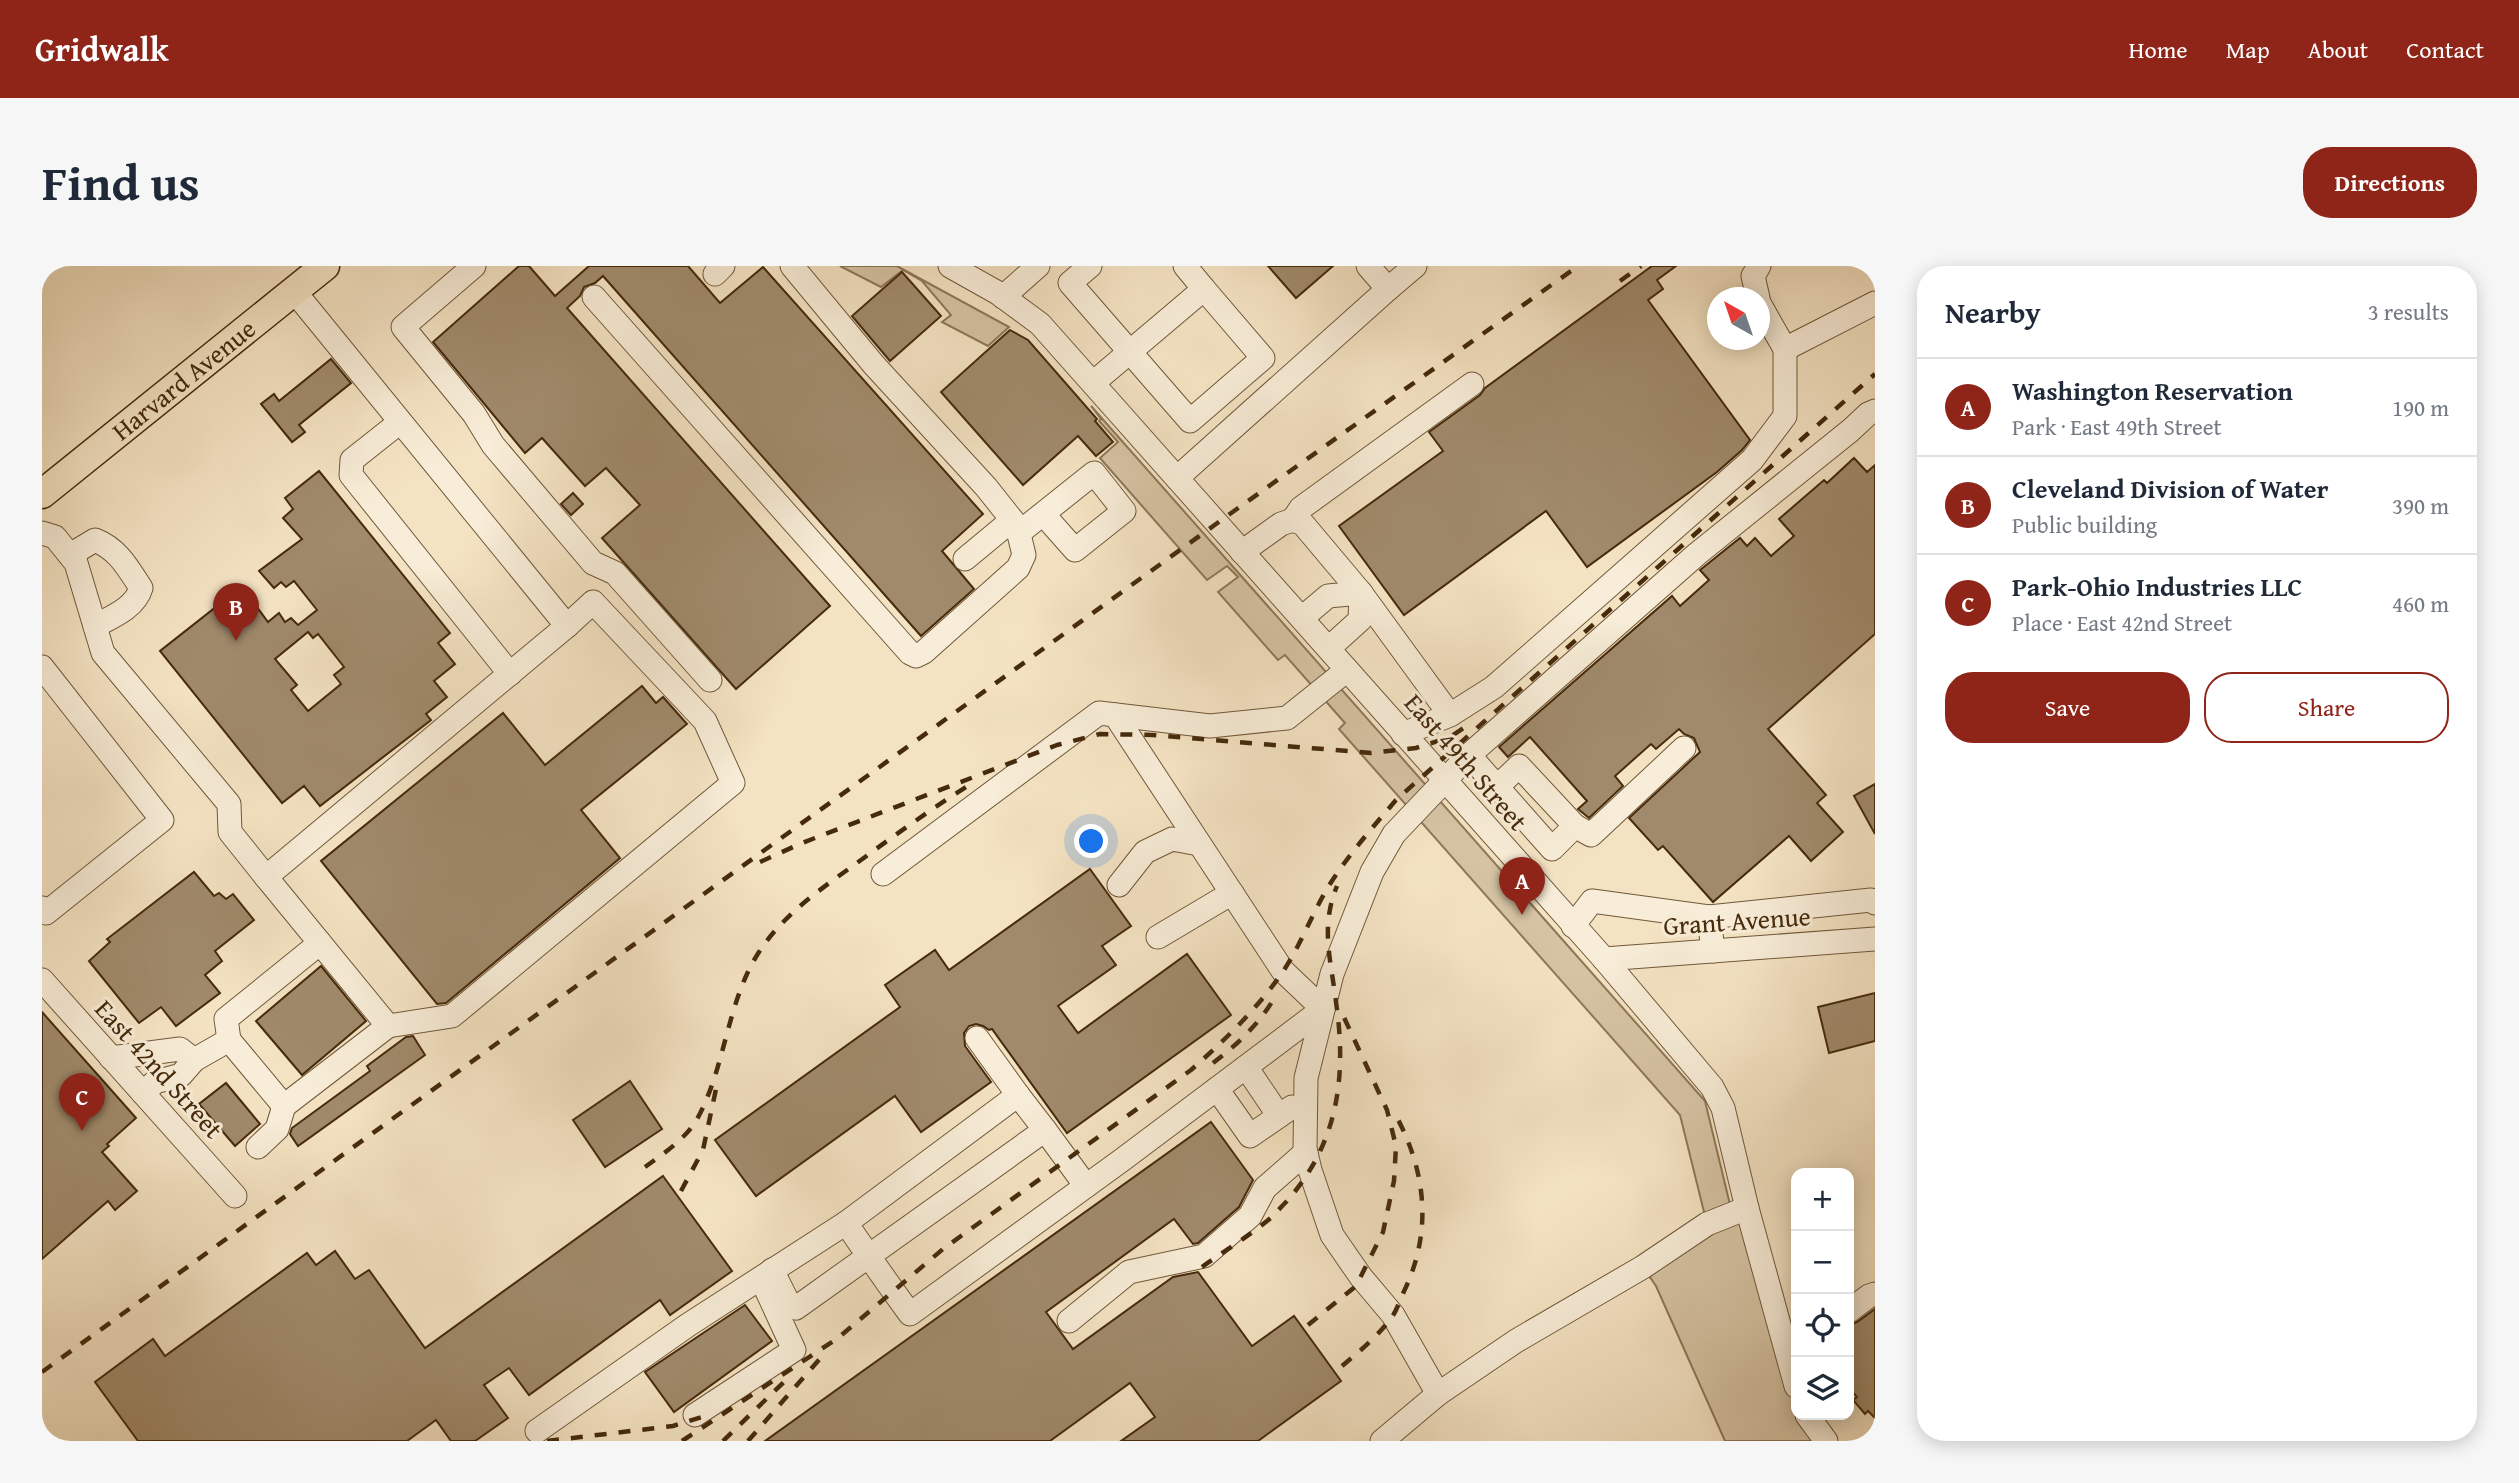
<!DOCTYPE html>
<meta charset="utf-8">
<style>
body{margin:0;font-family:"Gentium Book Plus",serif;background:#f6f6f7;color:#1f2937}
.controls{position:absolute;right:21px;bottom:21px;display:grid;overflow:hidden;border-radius:14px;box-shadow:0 4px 18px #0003}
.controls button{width:63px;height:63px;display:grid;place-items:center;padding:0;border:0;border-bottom:2px solid #e0e1e3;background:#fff;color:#1f2937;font:35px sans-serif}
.compass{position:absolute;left:1665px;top:21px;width:63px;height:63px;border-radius:50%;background:#fff;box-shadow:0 4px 18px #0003;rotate:320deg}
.you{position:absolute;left:1050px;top:576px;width:24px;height:24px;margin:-18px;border:5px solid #fff;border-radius:50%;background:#1a73e8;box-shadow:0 0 0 10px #1a73e833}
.badge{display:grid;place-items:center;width:46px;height:46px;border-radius:50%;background:#8f2418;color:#fff;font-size:23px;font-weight:700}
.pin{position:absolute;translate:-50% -58px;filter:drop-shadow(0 2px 4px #0008)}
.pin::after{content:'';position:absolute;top:37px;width:24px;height:21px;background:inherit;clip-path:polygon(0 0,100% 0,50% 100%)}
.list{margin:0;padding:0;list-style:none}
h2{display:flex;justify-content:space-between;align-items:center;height:91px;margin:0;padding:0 28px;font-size:30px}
h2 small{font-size:23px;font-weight:400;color:#747a83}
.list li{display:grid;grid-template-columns:46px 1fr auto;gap:21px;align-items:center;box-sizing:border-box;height:98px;padding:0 28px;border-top:2px solid #e0e1e3}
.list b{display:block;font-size:26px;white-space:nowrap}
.list p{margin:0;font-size:23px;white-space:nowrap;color:#747a83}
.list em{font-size:23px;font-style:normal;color:#747a83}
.actions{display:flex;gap:14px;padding:21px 28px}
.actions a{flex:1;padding:16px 0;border:2px solid #8f2418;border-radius:28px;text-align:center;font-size:24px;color:#8f2418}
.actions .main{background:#8f2418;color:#fff}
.icon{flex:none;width:38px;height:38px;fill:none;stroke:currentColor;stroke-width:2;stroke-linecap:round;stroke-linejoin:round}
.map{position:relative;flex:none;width:1833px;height:1175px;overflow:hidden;border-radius:28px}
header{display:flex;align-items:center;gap:42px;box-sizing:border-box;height:98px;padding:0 35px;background:#8f2418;color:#fff}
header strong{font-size:33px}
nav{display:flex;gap:38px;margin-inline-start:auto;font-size:24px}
.intro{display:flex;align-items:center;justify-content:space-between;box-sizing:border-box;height:168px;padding:0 42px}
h1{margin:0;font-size:49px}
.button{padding:18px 32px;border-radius:28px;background:#8f2418;color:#fff;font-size:24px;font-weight:700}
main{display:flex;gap:42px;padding:0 42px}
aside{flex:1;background:#fff;border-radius:28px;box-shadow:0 4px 18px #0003}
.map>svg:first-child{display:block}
.green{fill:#d6c4a4;stroke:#8e7758;stroke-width:2}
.building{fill:#a08a6b;stroke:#452a0b;stroke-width:2;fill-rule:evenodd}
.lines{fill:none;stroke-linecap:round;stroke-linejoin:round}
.minor-casing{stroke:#715839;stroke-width:25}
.major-casing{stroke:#452a0b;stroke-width:31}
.minor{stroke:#f8edd8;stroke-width:23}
.major{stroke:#f4e3c3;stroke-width:28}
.rail{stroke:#452a0b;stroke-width:4.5;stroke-dasharray:12 12;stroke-linecap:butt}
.labels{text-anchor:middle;stroke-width:6;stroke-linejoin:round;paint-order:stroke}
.street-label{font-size:26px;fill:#452a0b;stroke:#f8edd8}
</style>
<header>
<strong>Gridwalk</strong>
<nav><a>Home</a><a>Map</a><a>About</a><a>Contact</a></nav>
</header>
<div class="intro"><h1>Find us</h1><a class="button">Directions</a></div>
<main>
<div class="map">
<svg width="1833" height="1175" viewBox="0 0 1833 1175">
<rect width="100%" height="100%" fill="#f4e3c3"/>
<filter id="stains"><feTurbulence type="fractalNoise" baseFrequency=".00286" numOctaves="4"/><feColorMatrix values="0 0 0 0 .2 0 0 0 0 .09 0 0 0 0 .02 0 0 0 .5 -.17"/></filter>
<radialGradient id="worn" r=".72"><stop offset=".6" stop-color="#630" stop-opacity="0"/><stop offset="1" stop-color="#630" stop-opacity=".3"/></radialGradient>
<!-- green -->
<g class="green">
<path d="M798,0H855L967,61L946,80L900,56L909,49L880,15L861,4L839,21Z"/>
<path d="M1049,140L1663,835L1690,947L1705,942L1754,1120V1149L1784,1175H1683L1614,1020L1601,1001L1665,958L1638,849L1297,463L1303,457L1243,389L1236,394L1176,326L1196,311L1185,300L1165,314L1058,192L1076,176L1057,155L1059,153Z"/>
</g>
<!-- building -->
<g class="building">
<path d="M477,0H487L513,30L547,0H646L678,37L721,1L941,248L900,285L932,323L879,370L561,10L553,17L542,21L538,30L525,42L788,340L694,423L560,272L598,239L564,202L543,220L500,172L483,187L391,76Z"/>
<path d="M1226,0H1291L1254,32Z"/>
<path d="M1610,0H1634L1615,14L1621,23L1606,34L1708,174L1700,184L1675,206L1545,301L1504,245L1362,349L1297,260L1401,185L1387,166L1438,129L1443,122Z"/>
<path d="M860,6L899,50L848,95L810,50Z"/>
<path d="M968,64L986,74L1055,153L1053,155L1071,176L1054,190L1036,170L981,219L899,126Z"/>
<path d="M289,93L309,117L257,159L263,166L250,176L219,138L232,128L237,135Z"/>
<path d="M1812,192L1825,206L1833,199V368L1726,463L1784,529L1775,537L1801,566L1769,595L1747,570L1671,636L1621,580L1616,584L1587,552L1658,486L1652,472L1642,468L1637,463L1614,483L1609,478L1573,510L1581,520L1547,552L1536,543L1545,535L1488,471L1466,491L1457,481L1630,330L1638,340L1667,314L1658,304L1698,272L1705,280L1713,272L1729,290L1752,270L1737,253L1782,214L1785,217Z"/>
<path d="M277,205L408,367L396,377L413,398L392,415L405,431L384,448L389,454L278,540L262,520L240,537L118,385L193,326L206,341L212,337L226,356L237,347L243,356L249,352L256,359L275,344L252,315L244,321L239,316L232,322L217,305L260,273L241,252L251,243L243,232ZM266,366L271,372L276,368L302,401L292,409L299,418L266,445L249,424L255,419L233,393Z"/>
<path d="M531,227L541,238L529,249L519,238Z"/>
<path d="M600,420L614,437L621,431L645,458L539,544L578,592L404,737L395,738L279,595L461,447L503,499Z"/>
<path d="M1833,518V568L1812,530Z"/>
<path d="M1048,603L1089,660L1060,680L1074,699L1016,740L1036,767L1145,688L1189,749L1025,867L950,763L947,764L941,760L934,758L927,760L922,767L923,780L949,816L879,866L853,830L714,930L673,874L858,741L843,719L893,684L907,704Z"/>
<path d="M152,606L172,630L177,627L184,633L191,628L212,654L173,685L180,695L163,709L178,727L134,760L119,741L97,757L47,695L68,676L65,673Z"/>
<path d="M279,700L324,755L260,809L214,755Z"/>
<path d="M1833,727V775L1787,787L1776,741Z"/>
<path d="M0,746L94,852L65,878L67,880L60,886L95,925L73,944L66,935L0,993Z"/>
<path d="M371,770L383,789L256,880L248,868L250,862L328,805L325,800L364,771Z"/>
<path d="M588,815L620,863L563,901L531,854Z"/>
<path d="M184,817L218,858L193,880L157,838Z"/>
<path d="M1169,856L1211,914L1197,941L1156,977L1151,978L1132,953L1004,1046L1031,1083L1131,1011L1156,1006L1210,1080L1252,1050L1299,1115L1216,1175H1079L1113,1151L1088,1117L1008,1175H723Z"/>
<path d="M621,910L690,1005L628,1049L618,1034L487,1129L467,1102L442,1119L466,1152L433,1175H409L394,1154L365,1175H96L53,1116L111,1073L123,1090L265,987L274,999L293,985L313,1013L327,1004L383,1082Z"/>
<path d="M703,1039L730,1075L632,1146L603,1106Z"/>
<path d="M1833,1043V1152L1826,1145L1823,1148L1811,1134L1815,1131L1807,1122V1059L1815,1056Z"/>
</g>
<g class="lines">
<!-- minor casing -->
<g class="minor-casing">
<g id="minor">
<path d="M432,0L361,61L432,148L451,179L551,297L573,307L668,414"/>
<path d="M908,0L956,27L998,58L1562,693L1670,821L1681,842L1705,942L1754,1120"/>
<path d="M1048,0L1028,17L1148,155L1221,92L1162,23"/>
<path d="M673,8L681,0"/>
<path d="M1346,23L1373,0"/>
<path d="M552,31L868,387L874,390L882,386L976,302L982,289L975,260L944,221L832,99L750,0"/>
<path d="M961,31L996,0"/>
<path d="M1716,32L1711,10L1717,0"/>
<path d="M1743,83L1833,37"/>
<path d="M1051,117L1162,23L1143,0"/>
<path d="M358,156L310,194L309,209L468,408"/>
<path d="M1135,212L1346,23L1326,0"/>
<path d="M1251,254L1259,242L1430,118"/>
<path d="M978,266L1052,207L1082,245L1033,284L1002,249"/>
<path d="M0,267L13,271L34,297L61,387L187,538L188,566L224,611L525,360L252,25"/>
<path d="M1200,286L1239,258L1251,254L1261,258L1319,327L1408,449"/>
<path d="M28,289L53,274C76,283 86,302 99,322C93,342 70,351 53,360"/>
<path d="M923,293L970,254"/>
<path d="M1260,352L1286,330L1319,327"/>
<path d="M1287,382L1318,354L1319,327"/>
<path d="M0,401L120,554L4,647L0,642"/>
<path d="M1361,468L1408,449L1452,421L1710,194L1743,150V83L1717,37"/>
<path d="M1427,489C1455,521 1483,552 1510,583L1533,560L1477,500L1455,521"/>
<path d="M1533,560L1549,569L1642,482"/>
<path d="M841,608L1057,447L1168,460L1245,452L1305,404"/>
<path d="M224,611L346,760L410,750L691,517L663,455L551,336L525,360"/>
<path d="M1077,619L1103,586L1130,573L1157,578"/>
<path d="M1667,651L1829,634L1833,637"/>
<path d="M1531,660L1550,635L1667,651L1671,685"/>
<path d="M1116,671L1190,627"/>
<path d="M1562,693L1833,673"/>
<path d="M0,714L193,930"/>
<path d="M935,772L976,829"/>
<path d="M187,774L184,753L278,677"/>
<path d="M69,792L138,783L152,794L139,809L113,816L101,827"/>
<path d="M152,794L187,774L242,840L346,760"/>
<path d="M1204,801L1237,850L1250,841"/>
<path d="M1175,823L1208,870L1237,850"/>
<path d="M1003,864L1044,920"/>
<path d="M216,881L235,863L242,840"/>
<path d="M730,1004L747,1038L754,1042L1003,864L976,829L804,957C825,988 846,1018 868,1048L1080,894L1281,743L1241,705L1073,449"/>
<path d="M1807,1045L1827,1030L1833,1028"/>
<path d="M1027,1055L1087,1006L1162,990L1208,950L1223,922L1264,886"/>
<path d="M1396,1128L1351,1049L1319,1011L1290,969L1268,904L1263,883L1264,812L1290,708L1330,606L1352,568L1427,489L1655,288L1809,164L1826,148L1833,145"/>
<path d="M653,1149L752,1084L724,1023"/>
<path d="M1765,1149L1784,1175"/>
<path d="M495,1165L646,1059L804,957"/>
<path d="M1340,1175L1396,1128L1474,1075L1601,1001L1665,958L1705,942"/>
</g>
</g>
<!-- major casing -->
<g class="major-casing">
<g id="major">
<path id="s1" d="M0,228L283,0"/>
</g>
</g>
<!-- minor -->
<use href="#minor" class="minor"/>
<!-- major -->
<use href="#major" class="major"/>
<!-- rail -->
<g class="rail">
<path d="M1578,15L1599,0"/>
<path d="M718,596L760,577L1015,479L1058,468L1110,469L1329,487L1374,482L1408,471L1426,459"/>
<path d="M1171,797C1196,778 1217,758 1233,731"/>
<path d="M603,901C621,888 642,874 654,855C684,802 684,737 717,686C742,647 782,621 819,594C853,569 888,544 924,521"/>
<path d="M639,925L661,884L674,823"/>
<path d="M1160,1001C1181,986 1204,972 1225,955C1232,950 1238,942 1244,936C1296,878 1305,811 1294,736C1289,694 1278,661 1295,620"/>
<path d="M1266,1059L1314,1020L1341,966L1352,915L1354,880L1345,844L1299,745"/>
<path d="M1300,1100C1318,1085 1336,1070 1350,1051C1356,1042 1359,1031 1364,1021C1391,961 1383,902 1352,846"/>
<path d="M0,1106L1192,245L1536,0"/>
<path d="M505,1175L631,1160L666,1149"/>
<path d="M640,1175L796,1072L901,983L1149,804C1183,774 1214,744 1240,707C1259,679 1270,647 1288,618C1307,588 1331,561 1354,534L1833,108"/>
<path d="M681,1175L746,1112"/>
<path d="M706,1175L782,1088"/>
</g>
</g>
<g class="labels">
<!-- street labels -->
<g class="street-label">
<text dy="9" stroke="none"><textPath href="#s1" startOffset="182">Harvard Avenue</textPath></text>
<text transform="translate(1424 496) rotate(49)" y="9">East 49th Street</text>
<text transform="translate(1695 655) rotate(-4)" y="9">Grant Avenue</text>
<text transform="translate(117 803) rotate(48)" y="9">East 42nd Street</text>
</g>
</g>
<rect width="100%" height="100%" filter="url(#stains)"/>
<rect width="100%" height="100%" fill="url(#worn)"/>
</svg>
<div class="controls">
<button>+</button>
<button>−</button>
<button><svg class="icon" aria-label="locate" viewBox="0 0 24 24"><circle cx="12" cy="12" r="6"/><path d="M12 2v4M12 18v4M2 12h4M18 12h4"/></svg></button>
<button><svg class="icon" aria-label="layers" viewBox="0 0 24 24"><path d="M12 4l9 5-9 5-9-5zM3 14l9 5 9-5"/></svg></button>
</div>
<svg class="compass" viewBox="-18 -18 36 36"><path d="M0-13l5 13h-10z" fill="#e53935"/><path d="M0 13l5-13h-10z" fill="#747a83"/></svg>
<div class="you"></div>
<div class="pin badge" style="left:1480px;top:649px">A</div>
<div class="pin badge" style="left:194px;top:375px">B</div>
<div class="pin badge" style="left:40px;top:865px">C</div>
</div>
<aside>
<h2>Nearby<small>3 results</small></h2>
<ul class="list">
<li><span class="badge">A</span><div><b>Washington Reservation</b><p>Park · East 49th Street</p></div><em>190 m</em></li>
<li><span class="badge">B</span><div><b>Cleveland Division of Water</b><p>Public building</p></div><em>390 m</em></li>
<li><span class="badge">C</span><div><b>Park-Ohio Industries LLC</b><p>Place · East 42nd Street</p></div><em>460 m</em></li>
</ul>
<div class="actions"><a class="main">Save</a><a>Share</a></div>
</aside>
</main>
